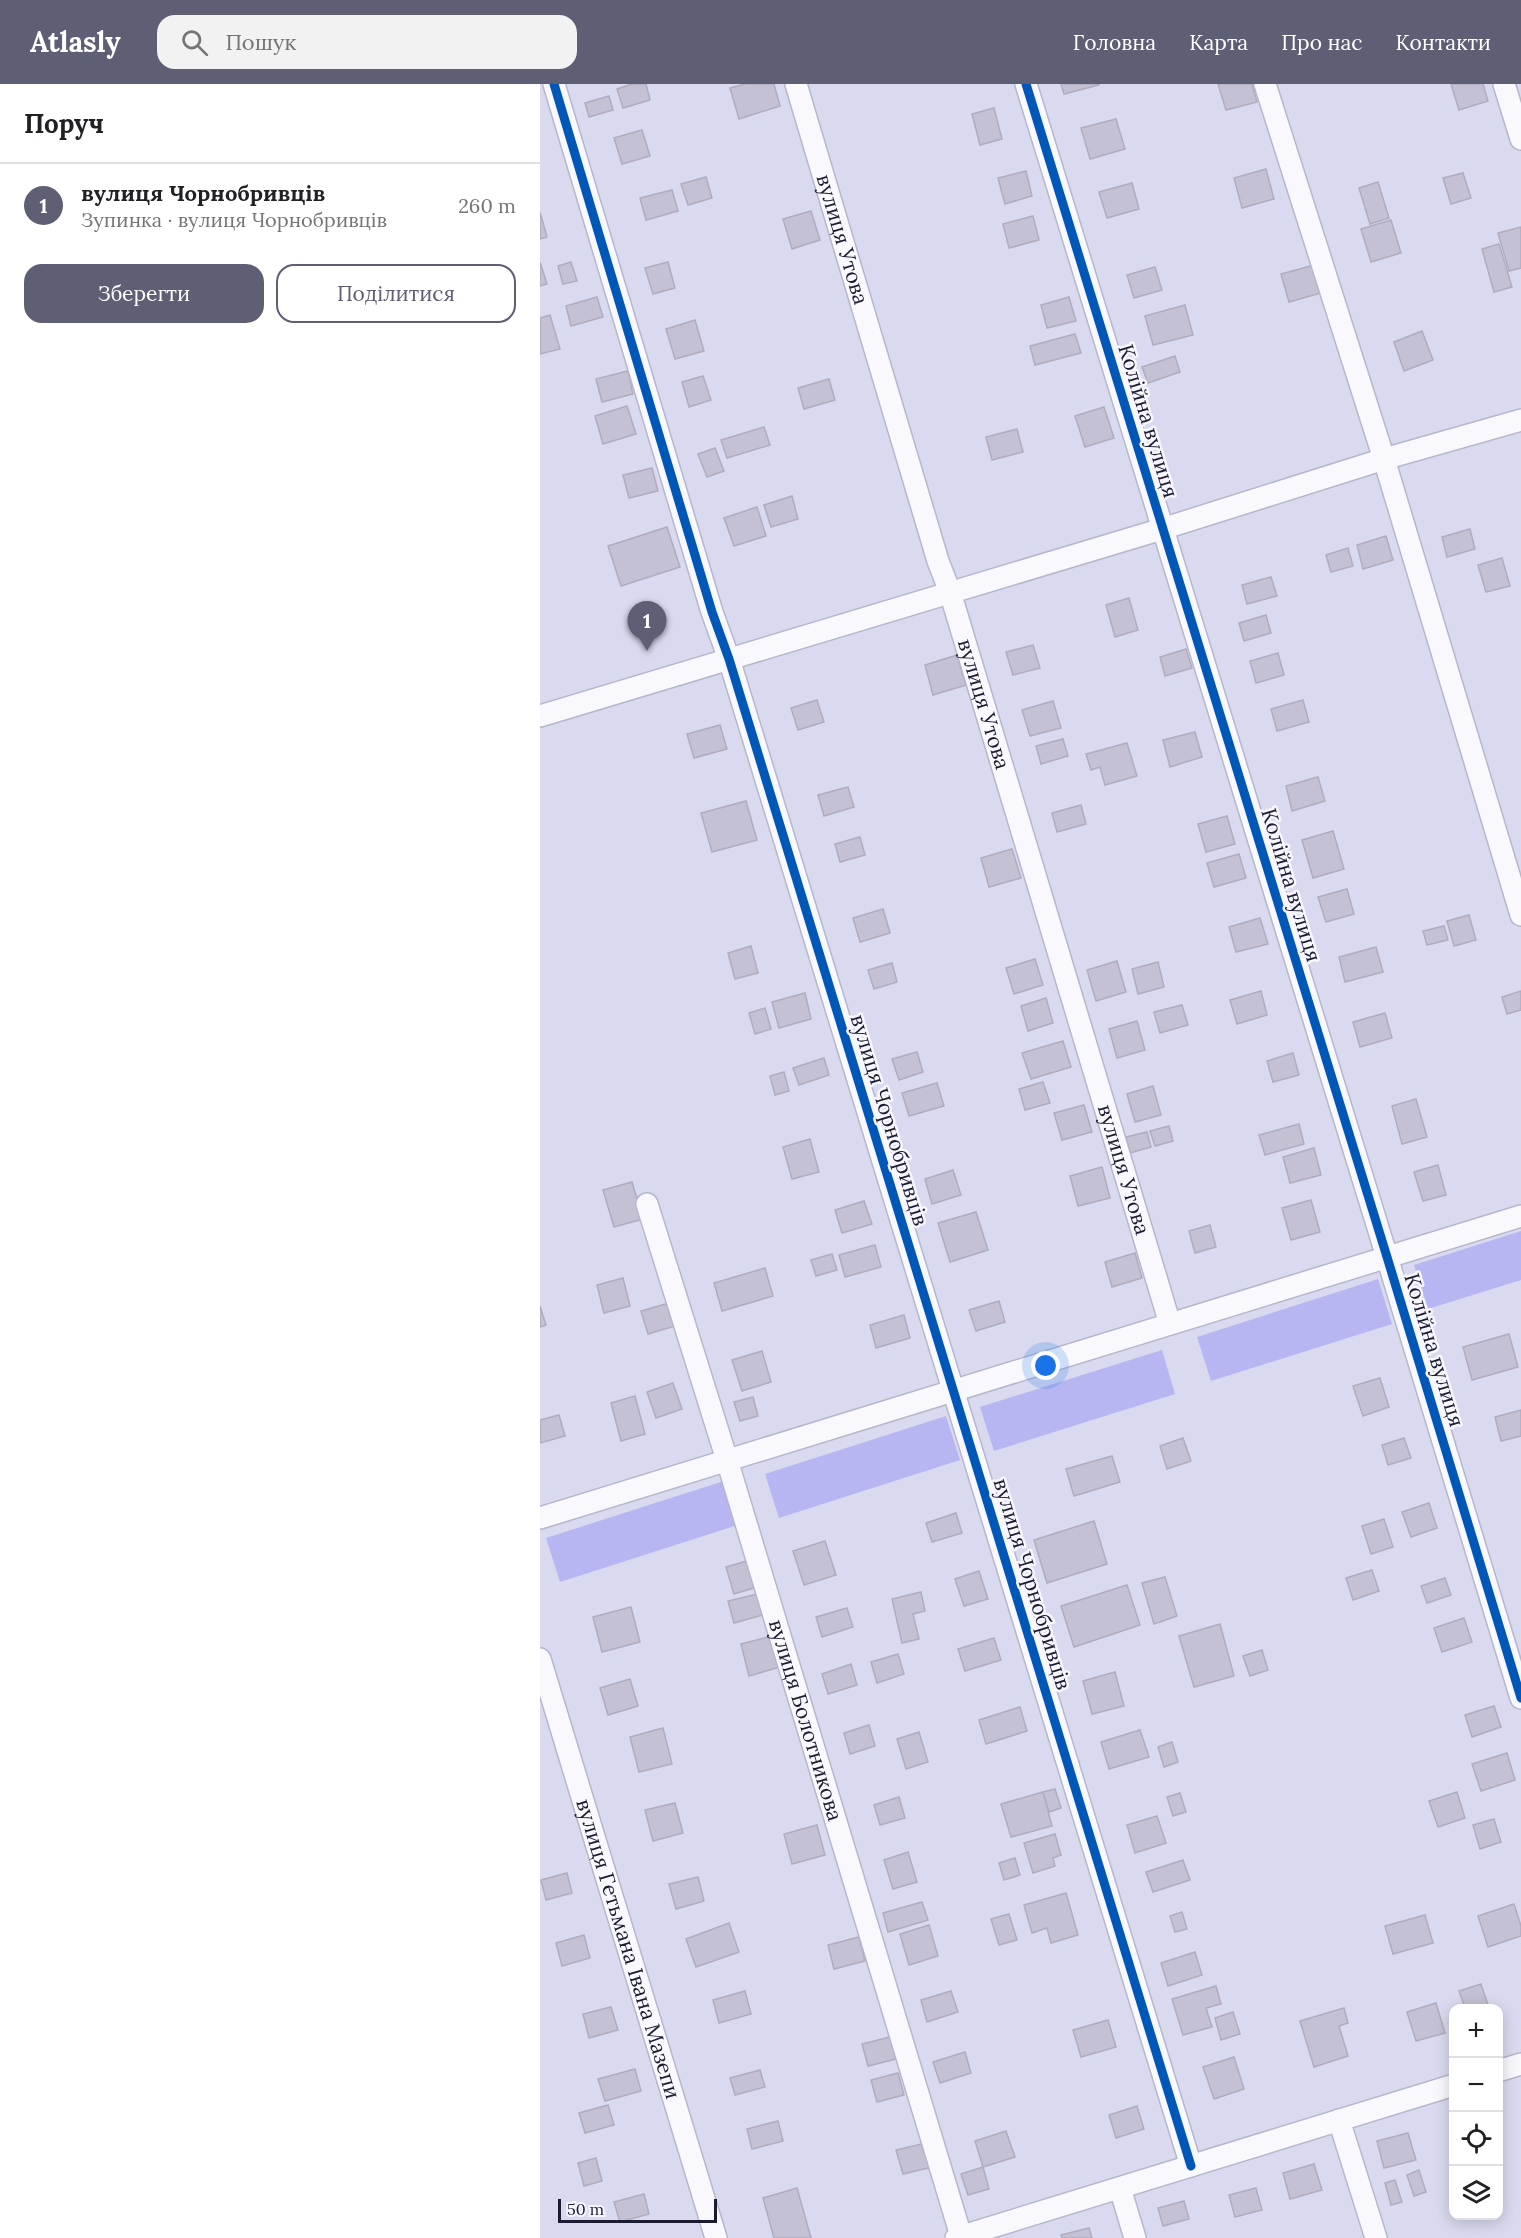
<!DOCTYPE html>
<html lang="uk">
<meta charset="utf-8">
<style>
body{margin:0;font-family:Lora,serif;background:#f2f2f2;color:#202124}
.controls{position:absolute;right:18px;bottom:18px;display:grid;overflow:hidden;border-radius:12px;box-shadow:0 3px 15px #0003}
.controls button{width:54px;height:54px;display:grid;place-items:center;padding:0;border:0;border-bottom:2px solid #e0e0e0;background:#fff;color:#202124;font:30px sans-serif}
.scale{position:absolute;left:18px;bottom:15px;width:159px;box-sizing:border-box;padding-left:6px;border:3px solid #1b1b31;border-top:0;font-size:16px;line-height:21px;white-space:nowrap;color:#1b1b31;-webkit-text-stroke:4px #f6f6fc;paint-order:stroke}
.you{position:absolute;left:506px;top:1282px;width:21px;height:21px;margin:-15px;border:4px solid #fff;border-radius:50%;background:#1a73e8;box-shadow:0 0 0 9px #1a73e833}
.badge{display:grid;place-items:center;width:39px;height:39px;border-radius:50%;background:#5e5e74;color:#fff;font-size:20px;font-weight:700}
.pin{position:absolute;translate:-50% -50px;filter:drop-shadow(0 2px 3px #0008)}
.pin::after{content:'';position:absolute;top:32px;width:21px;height:18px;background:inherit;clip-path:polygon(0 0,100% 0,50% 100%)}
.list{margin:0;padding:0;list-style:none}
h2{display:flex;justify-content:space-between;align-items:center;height:78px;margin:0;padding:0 24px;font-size:26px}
h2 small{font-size:20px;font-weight:400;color:#757577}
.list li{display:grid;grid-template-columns:39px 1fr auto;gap:18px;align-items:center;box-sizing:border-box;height:84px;padding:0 24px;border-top:2px solid #e0e0e0}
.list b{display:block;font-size:22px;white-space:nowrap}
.list p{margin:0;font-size:20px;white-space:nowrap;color:#757577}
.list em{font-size:20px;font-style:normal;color:#757577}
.actions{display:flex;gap:12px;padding:18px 24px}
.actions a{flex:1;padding:14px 0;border:2px solid #5e5e74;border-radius:18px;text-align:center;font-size:21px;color:#5e5e74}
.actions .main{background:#5e5e74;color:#fff}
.icon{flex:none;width:33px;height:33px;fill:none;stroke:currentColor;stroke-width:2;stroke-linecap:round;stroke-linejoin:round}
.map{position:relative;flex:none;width:981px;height:2154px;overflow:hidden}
header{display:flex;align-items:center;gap:36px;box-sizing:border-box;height:84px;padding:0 30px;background:#5e5e74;color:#fff}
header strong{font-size:28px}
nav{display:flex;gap:33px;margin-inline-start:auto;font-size:21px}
.search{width:420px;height:54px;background:#f2f2f2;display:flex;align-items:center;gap:15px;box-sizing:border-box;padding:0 21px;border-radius:18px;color:#757577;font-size:22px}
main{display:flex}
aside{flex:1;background:#fff}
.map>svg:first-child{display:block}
.green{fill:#b7b6f2}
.building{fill:#c5c1d5;stroke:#b0acbf;stroke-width:1.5}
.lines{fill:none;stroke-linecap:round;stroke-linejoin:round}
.minor-casing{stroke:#b6b7cb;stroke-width:24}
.minor{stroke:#f9f9fd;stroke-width:21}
.cycleway-casing{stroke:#f6f6fc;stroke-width:13}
.cycleway{stroke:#0057b8;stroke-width:9}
.labels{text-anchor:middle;stroke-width:5;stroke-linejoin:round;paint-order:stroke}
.street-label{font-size:21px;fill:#1b1b31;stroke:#f6f6fc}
</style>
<header>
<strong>Atlasly</strong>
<div class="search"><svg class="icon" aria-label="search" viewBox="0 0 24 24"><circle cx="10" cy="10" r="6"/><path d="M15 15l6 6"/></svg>Пошук</div>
<nav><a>Головна</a><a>Карта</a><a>Про нас</a><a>Контакти</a></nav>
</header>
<main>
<aside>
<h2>Поруч<small></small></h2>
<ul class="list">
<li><span class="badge">1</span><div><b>вулиця Чорнобривців</b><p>Зупинка · вулиця Чорнобривців</p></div><em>260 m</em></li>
</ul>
<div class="actions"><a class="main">Зберегти</a><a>Поділитися</a></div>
</aside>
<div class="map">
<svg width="981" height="2154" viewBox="0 0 981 2154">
<rect width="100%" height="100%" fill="#d9daef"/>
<!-- green -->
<g class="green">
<path d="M981,1147V1196L888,1225L874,1181Z"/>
<path d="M838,1195L852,1240L671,1297L657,1253Z"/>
<path d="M622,1266L635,1310L454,1367L440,1323Z"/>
<path d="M406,1332L420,1376L239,1434L225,1390Z"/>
<path d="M187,1396L201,1440L20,1498L6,1454Z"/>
</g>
<!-- building -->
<g class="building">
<path d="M92,0H106L110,16L83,24L77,5Z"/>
<path d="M205,0H234L240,22L199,35L190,4Z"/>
<path d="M521,0H559V1L524,10Z"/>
<path d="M678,0H712L717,18L686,26Z"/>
<path d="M911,0H943L948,17L919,26Z"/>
<path d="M69,12L73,26L49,33L45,19Z"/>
<path d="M454,24L462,55L440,61L432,30Z"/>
<path d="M576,35L585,65L550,75L541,44Z"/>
<path d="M102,46L110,72L82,80L74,54Z"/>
<path d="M726,85L734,115L702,124L694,94Z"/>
<path d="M486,87L492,112L465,120L458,94Z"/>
<path d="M923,89L931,114L911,120L903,94Z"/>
<path d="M166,93L172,114L148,121L141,100Z"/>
<path d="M838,98L849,134L830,140L819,104Z"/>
<path d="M592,99L599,125L567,134L559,108Z"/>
<path d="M132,106L138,127L106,136L100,114Z"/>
<path d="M271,127L280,156L252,165L243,135Z"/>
<path d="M0,128L7,153L0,155Z"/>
<path d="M493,132L499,156L469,164L463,140Z"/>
<path d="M851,136L861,169L831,178L821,145Z"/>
<path d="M981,143V184L969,187L958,149Z"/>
<path d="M959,160L972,203L954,208L942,165Z"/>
<path d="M0,178L7,200L0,202Z"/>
<path d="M31,178L37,197L23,200L18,182Z"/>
<path d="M128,178L135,204L113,210L105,184Z"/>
<path d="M774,181L781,209L749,218L741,190Z"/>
<path d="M615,183L622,206L594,214L587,191Z"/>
<path d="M57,213L63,233L31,242L26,222Z"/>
<path d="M529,213L536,237L507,244L501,221Z"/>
<path d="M645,221L653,251L613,261L605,232Z"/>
<path d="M10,231L20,265L0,270V234Z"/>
<path d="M155,236L164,267L135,275L126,245Z"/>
<path d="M882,247L893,276L864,287L854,258Z"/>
<path d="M535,250L541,269L495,281L490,262Z"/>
<path d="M635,272L640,288L608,299L602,283Z"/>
<path d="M88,287L93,310L62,318L56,295Z"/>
<path d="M163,292L171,316L149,323L142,298Z"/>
<path d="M289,295L295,316L264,325L258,304Z"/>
<path d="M87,322L96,350L63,360L55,332Z"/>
<path d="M564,323L574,354L545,363L535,332Z"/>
<path d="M224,343L230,361L187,374L181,356Z"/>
<path d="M477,345L483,368L452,376L446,353Z"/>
<path d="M175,364L184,387L167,393L158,370Z"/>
<path d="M112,384L118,407L89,414L83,391Z"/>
<path d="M252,412L258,435L231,443L224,421Z"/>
<path d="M217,423L226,452L194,462L184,434Z"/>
<path d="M127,443L140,483L81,502L68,462Z"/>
<path d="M930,445L935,465L907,473L902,453Z"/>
<path d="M846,452L853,476L823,485L817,461Z"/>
<path d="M808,464L813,482L791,488L786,471Z"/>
<path d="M962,474L970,502L946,508L938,481Z"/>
<path d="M731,493L737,512L707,520L702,501Z"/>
<path d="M589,514L598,546L575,553L566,521Z"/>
<path d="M726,531L731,549L704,557L699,539Z"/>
<path d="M493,561L500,584L473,591L466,568Z"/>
<path d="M646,565L652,584L625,592L620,573Z"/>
<path d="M738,569L744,591L716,599L710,577Z"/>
<path d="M417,571L426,601L393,611L385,581Z"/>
<path d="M277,616L284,638L258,646L251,624Z"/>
<path d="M763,616L769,638L737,647L731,625Z"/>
<path d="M513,617L521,644L490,652L482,626Z"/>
<path d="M180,641L187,665L154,674L147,650Z"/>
<path d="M655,648L662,673L630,683L623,656Z"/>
<path d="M523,655L528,672L501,680L496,662Z"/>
<path d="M587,659L597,692L565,701L560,683L551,686L546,670Z"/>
<path d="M778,693L785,717L752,727L746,702Z"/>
<path d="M308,703L314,723L284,732L278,711Z"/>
<path d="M206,717L217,756L172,768L161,729Z"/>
<path d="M541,721L546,740L517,748L512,729Z"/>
<path d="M687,732L695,760L666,768L658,740Z"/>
<path d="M793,747L804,785L773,794L762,756Z"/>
<path d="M320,753L325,771L300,778L295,760Z"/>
<path d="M472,765L481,794L449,803L441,774Z"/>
<path d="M699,770L706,794L674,803L667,779Z"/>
<path d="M807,805L814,830L786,838L778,813Z"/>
<path d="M343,825L350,849L320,858L313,834Z"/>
<path d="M929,831L936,856L914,862L907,837Z"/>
<path d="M720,834L728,860L696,868L689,843Z"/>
<path d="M904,842L908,856L887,861L883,847Z"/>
<path d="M211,862L218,889L195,895L188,869Z"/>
<path d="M836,863L843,888L805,898L799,873Z"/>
<path d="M495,875L503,901L474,910L466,884Z"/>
<path d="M577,877L586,908L556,917L547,886Z"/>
<path d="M618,878L624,903L598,910L592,885Z"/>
<path d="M352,879L357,898L334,905L328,886Z"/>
<path d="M721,907L727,931L697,940L690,916Z"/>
<path d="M981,907V926L967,930L962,913Z"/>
<path d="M265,909L271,935L239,944L232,918Z"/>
<path d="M506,914L513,939L488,947L481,922Z"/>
<path d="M642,921L648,941L620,949L614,928Z"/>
<path d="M225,924L231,945L215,950L209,929Z"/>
<path d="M845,929L852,954L820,963L813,938Z"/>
<path d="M597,937L605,966L577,974L569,945Z"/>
<path d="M523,957L531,983L491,995L482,969Z"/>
<path d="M377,968L383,988L359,996L352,975Z"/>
<path d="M753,969L759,991L733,998L727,977Z"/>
<path d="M284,974L289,991L259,1001L253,984Z"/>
<path d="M244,988L249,1007L235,1011L230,992Z"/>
<path d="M503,998L510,1019L485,1026L479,1005Z"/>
<path d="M397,999L404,1022L369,1032L362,1009Z"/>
<path d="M613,1002L621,1031L595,1038L587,1010Z"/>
<path d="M876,1015L887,1053L862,1060L852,1022Z"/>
<path d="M544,1021L552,1048L522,1056L514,1029Z"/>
<path d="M759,1040L764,1060L725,1071L719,1051Z"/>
<path d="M629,1042L633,1057L615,1062L610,1047Z"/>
<path d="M607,1048L611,1063L590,1069L586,1053Z"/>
<path d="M270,1055L279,1088L252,1095L243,1063Z"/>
<path d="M774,1064L781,1091L750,1099L743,1073Z"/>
<path d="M898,1081L906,1111L883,1117L874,1088Z"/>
<path d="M562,1083L570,1114L538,1122L530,1092Z"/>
<path d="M413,1086L421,1111L392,1120L385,1095Z"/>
<path d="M92,1098L103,1135L74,1143L63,1106Z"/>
<path d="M771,1116L780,1148L751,1156L742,1124Z"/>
<path d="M324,1117L332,1140L302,1149L295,1126Z"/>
<path d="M436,1128L448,1166L410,1178L398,1139Z"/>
<path d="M670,1141L676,1163L655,1169L649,1147Z"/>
<path d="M335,1161L341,1183L305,1193L299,1171Z"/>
<path d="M595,1169L602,1194L572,1203L565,1178Z"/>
<path d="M292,1170L297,1186L276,1192L271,1176Z"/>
<path d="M225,1184L233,1212L182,1227L174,1199Z"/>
<path d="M83,1194L90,1222L64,1229L57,1201Z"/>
<path d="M459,1217L465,1238L436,1247L429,1226Z"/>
<path d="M129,1219L135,1242L108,1250L101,1227Z"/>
<path d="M0,1222L6,1241L0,1243Z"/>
<path d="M364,1231L370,1254L336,1264L330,1241Z"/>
<path d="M969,1250L978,1283L932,1296L923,1263Z"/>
<path d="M222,1267L231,1298L202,1307L192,1276Z"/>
<path d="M840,1294L849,1323L823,1332L813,1302Z"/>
<path d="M133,1299L142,1325L116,1334L107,1308Z"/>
<path d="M95,1312L105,1350L81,1357L71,1319Z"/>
<path d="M213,1313L218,1332L200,1337L194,1318Z"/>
<path d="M981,1326V1352L961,1357L955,1333Z"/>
<path d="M19,1331L25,1352L0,1359V1336Z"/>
<path d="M643,1354L651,1377L627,1385L620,1362Z"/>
<path d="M864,1354L871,1374L848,1381L842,1361Z"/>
<path d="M572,1372L580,1398L534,1412L526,1385Z"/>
<path d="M889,1419L897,1444L871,1453L862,1428Z"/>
<path d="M416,1429L422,1449L392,1458L386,1439Z"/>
<path d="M844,1435L853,1463L831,1470L822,1442Z"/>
<path d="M554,1437L567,1480L507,1499L494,1456Z"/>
<path d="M285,1457L296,1491L264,1501L253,1467Z"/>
<path d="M207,1477L214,1504L194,1510L186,1483Z"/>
<path d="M832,1486L839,1507L813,1516L806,1494Z"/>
<path d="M439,1487L448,1515L424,1522L415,1495Z"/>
<path d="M625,1493L637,1532L614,1540L602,1499Z"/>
<path d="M905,1494L911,1511L887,1519L881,1502Z"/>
<path d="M587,1501L600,1541L534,1563L521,1522Z"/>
<path d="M381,1508L385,1527L373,1530L379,1555L362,1559L352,1515Z"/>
<path d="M218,1510L223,1531L194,1539L188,1517Z"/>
<path d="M91,1523L100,1558L62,1568L53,1533Z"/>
<path d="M307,1524L313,1543L282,1553L276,1533Z"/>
<path d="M924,1534L932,1558L902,1568L894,1544Z"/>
<path d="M680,1540L694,1592L654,1603L639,1552Z"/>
<path d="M232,1552L240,1583L209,1592L201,1560Z"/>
<path d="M454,1554L461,1576L425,1587L418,1565Z"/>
<path d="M722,1566L728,1586L710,1592L703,1572Z"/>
<path d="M358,1570L364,1590L337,1599L331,1578Z"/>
<path d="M311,1580L317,1601L288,1610L282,1590Z"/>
<path d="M575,1588L584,1622L552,1630L543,1597Z"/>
<path d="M90,1595L98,1622L68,1631L60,1604Z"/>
<path d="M954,1622L961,1643L932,1653L925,1631Z"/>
<path d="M480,1623L487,1647L446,1660L439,1636Z"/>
<path d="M329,1641L335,1662L310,1670L304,1649Z"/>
<path d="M123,1644L132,1680L99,1688L90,1653Z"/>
<path d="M600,1646L609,1673L569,1685L561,1658Z"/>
<path d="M379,1648L388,1678L366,1685L357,1655Z"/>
<path d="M632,1658L638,1678L624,1683L618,1663Z"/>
<path d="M967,1669L975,1696L941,1707L932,1680Z"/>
<path d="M515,1705L521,1724L509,1728L503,1708Z"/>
<path d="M503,1708L512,1742L471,1753L461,1720Z"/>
<path d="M917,1708L925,1734L898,1743L889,1717Z"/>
<path d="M640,1709L646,1728L633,1732L627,1713Z"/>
<path d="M359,1713L365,1734L340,1741L334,1721Z"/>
<path d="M135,1719L143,1749L113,1757L105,1726Z"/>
<path d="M617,1732L626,1759L595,1769L587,1741Z"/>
<path d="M954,1735L961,1758L940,1765L933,1741Z"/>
<path d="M277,1741L285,1771L252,1780L244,1750Z"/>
<path d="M515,1750L521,1771L513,1774L515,1782L493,1789L484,1759Z"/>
<path d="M368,1768L377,1798L353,1805L344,1776Z"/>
<path d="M475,1774L480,1791L464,1796L459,1779Z"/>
<path d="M643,1776L650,1796L613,1808L606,1788Z"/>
<path d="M27,1789L32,1809L6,1816L1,1796Z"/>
<path d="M158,1793L164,1817L136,1825L129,1800Z"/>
<path d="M526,1809L538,1851L511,1859L507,1844L492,1849L484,1821Z"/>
<path d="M382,1818L388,1836L348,1848L343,1829Z"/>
<path d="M974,1820L981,1842V1852L948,1863L938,1832Z"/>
<path d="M642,1828L647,1845L635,1848L630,1832Z"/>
<path d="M469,1830L477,1856L459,1861L451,1835Z"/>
<path d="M885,1831L893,1859L853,1870L845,1842Z"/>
<path d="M189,1839L199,1868L156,1883L146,1855Z"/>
<path d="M389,1841L398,1872L369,1881L360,1850Z"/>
<path d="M44,1851L50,1874L22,1882L16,1859Z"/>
<path d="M319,1853L325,1877L294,1885L288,1861Z"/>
<path d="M655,1868L662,1891L628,1902L621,1879Z"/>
<path d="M941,1900L949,1924H925L919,1907Z"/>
<path d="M676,1902L681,1920L666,1924L672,1943L643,1951L632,1915Z"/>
<path d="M205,1907L211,1930L179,1939L173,1916Z"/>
<path d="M411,1907L418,1928L387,1938L381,1916Z"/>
<path d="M896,1919L905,1949L876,1957L867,1928Z"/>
<path d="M71,1923L78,1946L49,1954L43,1930Z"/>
<path d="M804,1924L808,1939L799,1942L808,1972L774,1983L760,1937Z"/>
<path d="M693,1928L700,1950L681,1956L675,1934Z"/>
<path d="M568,1936L576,1963L541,1973L533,1946Z"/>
<path d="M350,1953L356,1975L328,1982L322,1960Z"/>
<path d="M425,1968L431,1989L400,1999L393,1978Z"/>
<path d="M694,1973L704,2005L674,2015L663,1983Z"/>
<path d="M95,1985L101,2007L65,2017L58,1995Z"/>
<path d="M220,1986L225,2003L195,2011L190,1994Z"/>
<path d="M358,1989L364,2011L337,2018L331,1996Z"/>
<path d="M68,2021L74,2041L45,2049L39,2029Z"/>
<path d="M597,2022L604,2045L576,2054L569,2031Z"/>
<path d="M238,2037L243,2057L212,2065L207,2045Z"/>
<path d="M466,2047L475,2073L443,2083L435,2057Z"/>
<path d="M868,2049L876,2076L844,2084L837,2057Z"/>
<path d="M386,2059L393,2083L363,2090L356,2066Z"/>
<path d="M56,2074L62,2097L44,2102L38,2079Z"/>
<path d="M774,2080L782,2106L750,2115L743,2089Z"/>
<path d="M443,2083L449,2105L428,2111L421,2090Z"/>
<path d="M879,2086L886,2108L874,2112L867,2091Z"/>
<path d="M855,2096L862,2118L851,2121L845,2099Z"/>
<path d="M257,2104L271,2154H234L223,2114Z"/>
<path d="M716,2104L722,2126L695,2133L689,2111Z"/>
<path d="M104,2110L109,2130L80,2138L74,2118Z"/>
<path d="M644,2117L649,2135L623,2142L618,2124Z"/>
<path d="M549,2144L552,2154H522L521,2151Z"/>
</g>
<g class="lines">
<!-- minor casing -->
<g class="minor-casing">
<g id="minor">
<path d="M14,0L172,528L189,575L651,2082"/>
<path id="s1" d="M256,0L398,477L410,508L630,1240"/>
<path d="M486,0L847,1173L981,1614"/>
<path d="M725,0L844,375L981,831"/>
<path d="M964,0L981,55"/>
<path d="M0,632L622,445L844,375L981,336"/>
<path id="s2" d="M107,1120L187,1376L421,2152"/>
<path d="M0,1434L981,1132"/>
<path id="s3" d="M0,1575L176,2154"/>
<path d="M958,1987L981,1980"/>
<path d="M799,2036L836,2154"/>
<path d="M580,2104L595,2154"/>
<path d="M416,2154L914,2001"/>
</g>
</g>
<!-- minor -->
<use href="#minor" class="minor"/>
<!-- cycleway casing -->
<g class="cycleway-casing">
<g id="cycleway">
<path d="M14,0L172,528L189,575L651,2082"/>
<path d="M486,0L847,1173L981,1614"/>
</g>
</g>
<!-- cycleway -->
<use href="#cycleway" class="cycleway"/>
</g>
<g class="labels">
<!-- street labels -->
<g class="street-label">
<text dy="7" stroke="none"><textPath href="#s1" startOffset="162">вулиця Утова</textPath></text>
<text transform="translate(608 337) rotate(73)" y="7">Колійна вулиця</text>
<text dy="7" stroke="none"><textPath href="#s1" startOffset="648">вулиця Утова</textPath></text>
<text transform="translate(751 801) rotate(73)" y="7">Колійна вулиця</text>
<text transform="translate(349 1036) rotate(73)" y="7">вулиця Чорнобривців</text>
<text dy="7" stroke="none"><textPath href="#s1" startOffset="1134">вулиця Утова</textPath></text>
<text transform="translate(894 1266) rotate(73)" y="7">Колійна вулиця</text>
<text transform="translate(492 1500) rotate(73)" y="7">вулиця Чорнобривців</text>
<text dy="7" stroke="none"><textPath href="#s2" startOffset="540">вулиця Болотникова</textPath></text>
<text dy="7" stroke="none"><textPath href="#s3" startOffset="303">вулиця Гетьмана Івана Мазепи</textPath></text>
</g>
</g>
</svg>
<div class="controls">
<button>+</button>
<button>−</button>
<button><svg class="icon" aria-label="locate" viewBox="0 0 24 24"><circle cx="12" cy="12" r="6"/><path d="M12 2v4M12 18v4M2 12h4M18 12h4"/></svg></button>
<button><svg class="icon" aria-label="layers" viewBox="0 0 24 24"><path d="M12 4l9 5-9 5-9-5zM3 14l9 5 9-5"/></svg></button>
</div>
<div class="scale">50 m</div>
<div class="you"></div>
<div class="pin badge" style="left:107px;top:567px">1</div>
</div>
</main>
